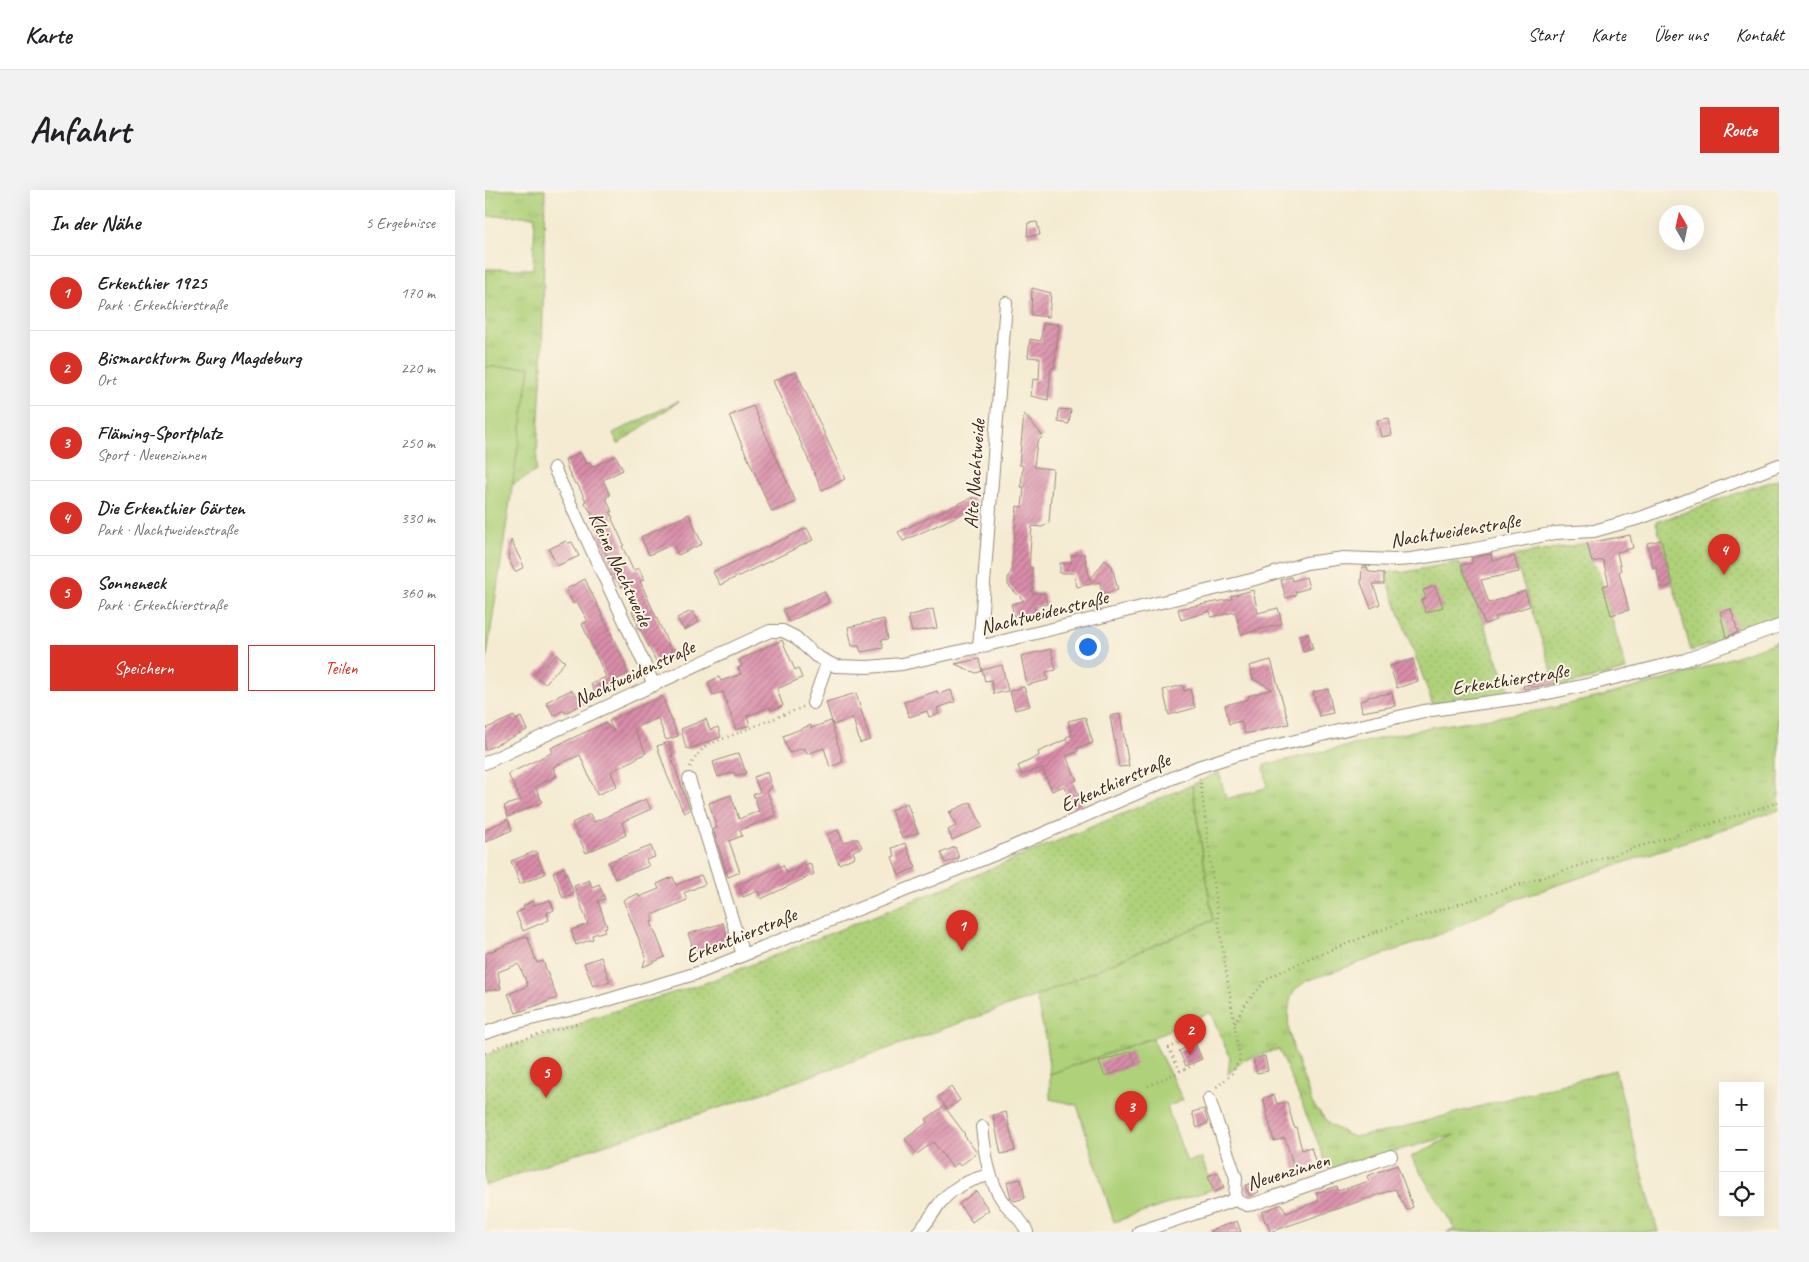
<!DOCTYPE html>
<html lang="de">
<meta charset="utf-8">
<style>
body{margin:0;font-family:Caveat,sans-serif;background:#f2f2f2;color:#202124}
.controls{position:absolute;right:15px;bottom:15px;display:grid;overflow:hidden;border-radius:0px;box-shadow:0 5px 20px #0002}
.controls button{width:45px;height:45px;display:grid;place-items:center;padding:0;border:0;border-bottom:1px solid #e0e0e0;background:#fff;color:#202124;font:25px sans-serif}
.compass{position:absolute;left:1174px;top:15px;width:45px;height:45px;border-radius:50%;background:#fff;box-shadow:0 5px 20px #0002;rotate:351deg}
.you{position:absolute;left:602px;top:456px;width:18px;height:18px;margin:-12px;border:4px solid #fff;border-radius:50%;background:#1a73e8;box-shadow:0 0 0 8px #1a73e833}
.badge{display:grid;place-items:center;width:32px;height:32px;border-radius:50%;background:#d93025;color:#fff;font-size:16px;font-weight:700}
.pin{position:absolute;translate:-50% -41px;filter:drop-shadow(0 1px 2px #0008)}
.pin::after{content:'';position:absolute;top:26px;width:18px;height:15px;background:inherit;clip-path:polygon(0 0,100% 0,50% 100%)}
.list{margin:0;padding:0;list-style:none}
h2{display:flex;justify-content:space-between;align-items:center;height:65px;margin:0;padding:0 20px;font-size:21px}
h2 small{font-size:16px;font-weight:400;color:#757577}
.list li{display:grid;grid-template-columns:32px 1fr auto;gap:15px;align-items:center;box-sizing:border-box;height:75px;padding:0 20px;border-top:1px solid #e0e0e0}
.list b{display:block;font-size:19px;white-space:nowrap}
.list p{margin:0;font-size:16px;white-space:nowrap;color:#757577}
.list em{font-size:16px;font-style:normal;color:#757577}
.actions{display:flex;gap:10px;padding:15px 20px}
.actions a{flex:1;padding:11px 0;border:1px solid #d93025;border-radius:0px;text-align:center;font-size:18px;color:#d93025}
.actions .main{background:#d93025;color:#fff}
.icon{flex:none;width:28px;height:28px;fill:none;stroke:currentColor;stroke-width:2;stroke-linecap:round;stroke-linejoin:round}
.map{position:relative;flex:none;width:1294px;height:1042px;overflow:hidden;border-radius:0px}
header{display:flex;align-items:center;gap:30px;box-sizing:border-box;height:70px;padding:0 25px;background:#fff;border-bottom:1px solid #e0e0e0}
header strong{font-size:24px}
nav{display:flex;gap:28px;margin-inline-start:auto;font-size:18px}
.intro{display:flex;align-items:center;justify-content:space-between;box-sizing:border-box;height:120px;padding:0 30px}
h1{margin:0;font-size:35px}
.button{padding:12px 22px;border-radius:0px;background:#d93025;color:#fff;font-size:18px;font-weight:700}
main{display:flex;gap:30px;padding:0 30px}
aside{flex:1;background:#fff;border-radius:0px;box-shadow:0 5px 20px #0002}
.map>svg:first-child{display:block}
.grass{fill:url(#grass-tufts);stroke:#757e4c}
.garden{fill:url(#garden-dots);stroke:#757e4c}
.pitch{fill:#afd17a;stroke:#757e4c}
.building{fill:url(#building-hatch)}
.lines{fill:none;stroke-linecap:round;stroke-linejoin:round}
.minor-casing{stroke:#988a78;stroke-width:14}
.path{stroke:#988a78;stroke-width:2.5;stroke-dasharray:1 4;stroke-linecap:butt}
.minor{stroke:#fff;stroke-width:12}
.labels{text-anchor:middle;stroke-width:4;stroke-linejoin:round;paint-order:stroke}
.street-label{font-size:20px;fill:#3b2a1e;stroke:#fcf5e5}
</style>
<header>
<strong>Karte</strong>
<nav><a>Start</a><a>Karte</a><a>Über uns</a><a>Kontakt</a></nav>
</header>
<div class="intro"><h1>Anfahrt</h1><a class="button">Route</a></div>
<main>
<aside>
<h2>In der Nähe<small>5 Ergebnisse</small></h2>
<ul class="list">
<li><span class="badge">1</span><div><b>Erkenthier 1925</b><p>Park · Erkenthierstraße</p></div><em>170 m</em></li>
<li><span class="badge">2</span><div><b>Bismarckturm Burg Magdeburg</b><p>Ort</p></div><em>220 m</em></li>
<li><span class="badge">3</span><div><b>Fläming-Sportplatz</b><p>Sport · Neuenzinnen</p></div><em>250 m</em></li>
<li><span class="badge">4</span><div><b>Die Erkenthier Gärten</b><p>Park · Nachtweidenstraße</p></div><em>330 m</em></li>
<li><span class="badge">5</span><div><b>Sonneneck</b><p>Park · Erkenthierstraße</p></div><em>360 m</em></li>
</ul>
<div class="actions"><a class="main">Speichern</a><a>Teilen</a></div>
</aside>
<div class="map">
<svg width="1294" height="1042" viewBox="0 0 1294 1042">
<defs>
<pattern id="grass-tufts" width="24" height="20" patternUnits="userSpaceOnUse" patternTransform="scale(1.25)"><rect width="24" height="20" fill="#afd17a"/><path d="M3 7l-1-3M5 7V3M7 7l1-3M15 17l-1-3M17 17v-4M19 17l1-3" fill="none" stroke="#97b469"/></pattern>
<pattern id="garden-dots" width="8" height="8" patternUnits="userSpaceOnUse" patternTransform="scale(1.25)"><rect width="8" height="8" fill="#afd17a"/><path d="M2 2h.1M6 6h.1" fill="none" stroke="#97b469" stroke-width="1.8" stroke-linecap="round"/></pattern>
<pattern id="building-hatch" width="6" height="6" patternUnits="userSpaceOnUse" patternTransform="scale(1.25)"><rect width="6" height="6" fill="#d98daa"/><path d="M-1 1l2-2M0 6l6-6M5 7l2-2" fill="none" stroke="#b1738a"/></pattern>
</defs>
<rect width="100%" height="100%" fill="#fcf5e5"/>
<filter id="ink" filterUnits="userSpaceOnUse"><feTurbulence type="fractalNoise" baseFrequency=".02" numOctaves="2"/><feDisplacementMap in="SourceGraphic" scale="10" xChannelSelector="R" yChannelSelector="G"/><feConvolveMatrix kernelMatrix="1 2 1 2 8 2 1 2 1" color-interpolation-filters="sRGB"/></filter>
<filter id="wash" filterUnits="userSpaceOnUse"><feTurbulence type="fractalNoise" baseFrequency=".0096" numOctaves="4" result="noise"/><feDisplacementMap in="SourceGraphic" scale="20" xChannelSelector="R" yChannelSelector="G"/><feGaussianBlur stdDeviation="1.12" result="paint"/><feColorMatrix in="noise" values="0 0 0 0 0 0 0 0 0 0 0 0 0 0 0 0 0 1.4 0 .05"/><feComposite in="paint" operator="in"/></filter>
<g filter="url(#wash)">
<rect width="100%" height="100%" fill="#f4ebd2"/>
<!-- grass -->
<g class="grass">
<path d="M0,0H60L57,175L51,281L27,295L45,177H0V79H48L50,26H0Z"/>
<path d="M194,211L133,254L128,243Z"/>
<path d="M1294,451V620L1029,710L949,747L821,791L811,799L806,807L803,824L804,841L809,862L827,913L845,935L868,947L900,942L1130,880L1173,1042H962L970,1039L926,967L969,945L844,979L794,859L759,870L743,884L745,868L725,822L667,848L565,884L560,846L551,806L728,730L707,595L734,582L741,609L780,598L782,595L779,575L946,537L1057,520L1114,507L1194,486Z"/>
</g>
<!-- garden -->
<g class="garden">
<path d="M1294,289V431L1206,461L1171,332C1213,319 1252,302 1294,289Z"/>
<path d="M1102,353L1107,372L1112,378L1118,396L1141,480L1072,497L1029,366Z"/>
<path d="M973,372V375H976L1023,497L1025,504L947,514L945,506L904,395L901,383L915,381L916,383Z"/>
<path d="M707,595L728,730L551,806L252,912L72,970L0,996V866L21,857L98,834L100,830L220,793L447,703Z"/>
</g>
<!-- pitch -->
<g class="pitch">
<path d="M0,177H45L0,479Z"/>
<path d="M667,848L698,910L682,917L702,972L716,967L728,999L629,1032L592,915L565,909V884Z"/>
</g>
<g id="blocks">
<!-- building -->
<g class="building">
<path d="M552,32L555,45L542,46L543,33Z"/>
<path d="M547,98L566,103L564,127L546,125Z"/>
<path d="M558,133L574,134L569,178H566L563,210L546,206L548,189L554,190L555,168L543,167L545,149L556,151Z"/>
<path d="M311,181L360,289L337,300L288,191Z"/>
<path d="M268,216L311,312L287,322L244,226Z"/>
<path d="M574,219L586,220L584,234L573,232Z"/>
<path d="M539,224L558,246L552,252L549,277L568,279L564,333L557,337L547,336L544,377H547V403H559L562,414L549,417L552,428L538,431L529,426L526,414L539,411L523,395V386L526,383L532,316L537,317L539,297H536L538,275H534Z"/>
<path d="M904,228L907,245L896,247L892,230Z"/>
<path d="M95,263L102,274L105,273L107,277L131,266L138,280L118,290L125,305L121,308L127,322H125L128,328L127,329L139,355L137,356L148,380L154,378L159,389L155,391L186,460L188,466L172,473L155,439L151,437L153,434L147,421L156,417L145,394L136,397L112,344L115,343L106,322L99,312L101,311L92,293L90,294L82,278L80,270Z"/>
<path d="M488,307L492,317L418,351L413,342Z"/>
<path d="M204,324L217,354L193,365L188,354L164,365L156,347Z"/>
<path d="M322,338L328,350L235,395L228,382Z"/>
<path d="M1145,345L1148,358L1132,362L1136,381L1134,382L1144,420L1126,425L1118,396L1124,394L1118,370L1107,372L1102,353Z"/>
<path d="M26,350L39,377L30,382L23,368Z"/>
<path d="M1176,350L1187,395L1176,398L1171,377L1168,378L1162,353Z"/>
<path d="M81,351L83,353L87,352L94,366L72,376L64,359Z"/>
<path d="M599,363L605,390L620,370L627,376L633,400L617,404L615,392L592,397L589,383H575V373H587L586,366Z"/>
<path d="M1006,364L1007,371L1029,366L1034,382L996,390L1004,413L1040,401L1045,416L1010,427L1011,430L1000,434L976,375L987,373V368Z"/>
<path d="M877,377H882L884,382L899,383V394H888L895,414L886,418L876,393Z"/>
<path d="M806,387L807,391L821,387L824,398L810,402L811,405L801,408L796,390Z"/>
<path d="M100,389L139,471L143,484L125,492L129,500L112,507L106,494L121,487L97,434L103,431L92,412L88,414L81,399Z"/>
<path d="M950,396L958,417L941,423L936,410L941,408L938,400Z"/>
<path d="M768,400L773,423L793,418L797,434L756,444L750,422L726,427L725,421L696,430L693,419L747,409L746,406Z"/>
<path d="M339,401L344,412L304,432L298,420Z"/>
<path d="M448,419L452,438L427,442L423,426Z"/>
<path d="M1246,419L1253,442L1241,447L1235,422Z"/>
<path d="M204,422H208L214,432L199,440L192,428Z"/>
<path d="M399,429L403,449L396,450L398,458L376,462L374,456H367L363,437Z"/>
<path d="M823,443L828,459L818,462L814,445Z"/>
<path d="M297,450L310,480L313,478L317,488L292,499L298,516L286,520L285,517L262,526L265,535L251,540L238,502L228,505L223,492L234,487L236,491L256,484L253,478L257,476L254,470Z"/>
<path d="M566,459L571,480L561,482L563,490L542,495L536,466Z"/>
<path d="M72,464L80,472L60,494L50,485Z"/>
<path d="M494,469L497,481L491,483L470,474Z"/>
<path d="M928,469L933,491L912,498L905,476Z"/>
<path d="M786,470L804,534L760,544L756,531L744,534L740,515L764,509L763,506L787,499L768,489L764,476Z"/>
<path d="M517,475L523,501L509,504L506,490L500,491L497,480Z"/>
<path d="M1061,483L1062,488L1069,486L1071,493L1039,499L1038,496L1049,493L1047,488Z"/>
<path d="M698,495L699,501L705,499L710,518L684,525L678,500Z"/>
<path d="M539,497L545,516L530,520L525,501Z"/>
<path d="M843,499L848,523L834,526L828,502Z"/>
<path d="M86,500L100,513L80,523L79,520L69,526L61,512Z"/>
<path d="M466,500L470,512L452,518L454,524L444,527L442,521L424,527L419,512L452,501L453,504Z"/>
<path d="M371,503L385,550L375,553L368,528L348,535L341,512Z"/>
<path d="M907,503L910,516L877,522L875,511L883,509V507Z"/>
<path d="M177,506L193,546L181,550L173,528L149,538L161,563L126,582L132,596L112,605L95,565L68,577L72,586L50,596L57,612L23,627L19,616L36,610L23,584L68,562L66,558L120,533L129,542L124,531Z"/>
<path d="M635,524L644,576L634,577L625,526Z"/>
<path d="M29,526L31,530L36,527L42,540L0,560V539Z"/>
<path d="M600,527L608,553L592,558L593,562L581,566L592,590L588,592L598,615L589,619L579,596L567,601L557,578L537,585L533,576L554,566L553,562L582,549L581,547L587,545L583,531Z"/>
<path d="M221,529L225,540L233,537L236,547L204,559L201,558L196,539Z"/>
<path d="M346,531L358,572L345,577L339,558L322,564L319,558L304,563L298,546L326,535V538Z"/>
<path d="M184,552L188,566H186L205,620L199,623L182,585L172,556Z"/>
<path d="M254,563L261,583L250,586L249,582L233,587L228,572Z"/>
<path d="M282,582L287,598L282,600L291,626L255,640L257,646L244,651L255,682L243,687L228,639L232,638L224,613L246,605L254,629L274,621L268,604L275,602L269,587Z"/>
<path d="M161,609L166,619L137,632L141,645L101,663L87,633L105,624L109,632Z"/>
<path d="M486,612L497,637L467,650L463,640L471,636L464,621L467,623L466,621Z"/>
<path d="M422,613L433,643L417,648L406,620Z"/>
<path d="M23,629L27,640L0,652V640Z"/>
<path d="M353,640L359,653L368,649H373L377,657L368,661L370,667L354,674L342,645Z"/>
<path d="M420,653L431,678L414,685L407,667L410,666L407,658Z"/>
<path d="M166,656L170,667L161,670L164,676L130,689L123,672Z"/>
<path d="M470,657L474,668L460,673L456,663Z"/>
<path d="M51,661L60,684L35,694L26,671Z"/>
<path d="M325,673L329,684L276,709L273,701L258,707L253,695L298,675L302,683Z"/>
<path d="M79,677L89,703L78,708L68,682Z"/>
<path d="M216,685L220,694L199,703L202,710L167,725L169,731L166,732L180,767L158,777L161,767L138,710L153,704L154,707L174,699L172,694L188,687L191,695Z"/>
<path d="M104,690L107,697L114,694L120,709L113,711L122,737L119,738L120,741L107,745L108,749L91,755L86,740L103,734L89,696Z"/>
<path d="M65,710L69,720L62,723L64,730L38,741L31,723L39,719L38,716L47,711L49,715Z"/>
<path d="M238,733L243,749L235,752L236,754L214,762L205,758L207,754L203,744Z"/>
<path d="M42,746L52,773L58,771L72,808L31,823L23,804L43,796L35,777L33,774L13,782L16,799L0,801V764Z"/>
<path d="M116,767L125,792L108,796L99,773Z"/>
<path d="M710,853L717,869L701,876L694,861Z"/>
<path d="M646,861L651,875L620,886L614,872Z"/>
<path d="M780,866L783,881L772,883L768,869Z"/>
<path d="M466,897L475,910L463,919L453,907Z"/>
<path d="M789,905L792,914L802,912L809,937H811L817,960L826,957L831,974L810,981L800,948L789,951L778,908Z"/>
<path d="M459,916L480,944L479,945L492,963L475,976L473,973L467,977L448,952L432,964L420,949L443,932L441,929Z"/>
<path d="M719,919L723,933L712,938L707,922Z"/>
<path d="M521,922L530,961L516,964L508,925Z"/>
<path d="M912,975L928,1017L922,1020L910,999L785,1042L782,1032H780L777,1022L797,1014L801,1023L834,1011L831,1003L852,996L853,1001L884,991L882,986Z"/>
<path d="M733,982L739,998L729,1002L723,986Z"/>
<path d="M536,989L540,1008L529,1011L526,1008L522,992Z"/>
<path d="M770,991L774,1002L765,1006L760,996Z"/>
<path d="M491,1001L504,1020L487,1032L474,1014Z"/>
<path d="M752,1031L756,1042H725L724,1041Z"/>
</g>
</g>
</g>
<g filter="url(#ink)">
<use href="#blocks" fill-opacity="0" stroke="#988a78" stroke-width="1"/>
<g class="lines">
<!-- minor casing -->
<g class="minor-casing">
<g id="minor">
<path d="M69,278L169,495"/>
<path d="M494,457L521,113"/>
<path d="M328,513L342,473"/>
<path d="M0,573L285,441H298L310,447L331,466L350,476L383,477L417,474L494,457L774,388L821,373L858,368L911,370L926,369L985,360L1070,343L1109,341L1158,327L1294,275"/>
<path d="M204,589L258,765"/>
<path d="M0,843L33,832L109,814L216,782L511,664L713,577L751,565L939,521L1049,506L1106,494L1200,470L1294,436"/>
<path d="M724,909L751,988L750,1010"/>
<path d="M497,937C500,963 503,990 518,1011C526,1022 538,1030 542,1042"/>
<path d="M433,1042C441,1035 446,1026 452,1017C465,998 483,990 505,985"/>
<path d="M654,1042L750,1010L762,1015L769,1014L906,966"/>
</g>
</g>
<!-- path -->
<g class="path">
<path d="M205,577C210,567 215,560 225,554L318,517"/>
<path d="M715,588L732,723L755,869L746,885L729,899"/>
<path d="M750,833L759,816L781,790L789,785L823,769L914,733L1294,612"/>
<path d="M0,863L17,855L95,833V830"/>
<path d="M695,881L684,858L711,845"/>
<path d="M663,896L709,875"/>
</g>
<!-- minor -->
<use href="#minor" class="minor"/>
</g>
</g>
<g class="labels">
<!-- street labels -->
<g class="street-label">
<text transform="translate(489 284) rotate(-86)" y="7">Alte Nachtweide</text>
<text transform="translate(970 340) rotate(-9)" y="7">Nachtweidenstraße</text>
<text transform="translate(136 379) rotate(65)" y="7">Kleine Nachtweide</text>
<text transform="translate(559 422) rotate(-14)" y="7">Nachtweidenstraße</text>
<text transform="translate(149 483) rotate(-25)" y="7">Nachtweidenstraße</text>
<text transform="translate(1025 489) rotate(-9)" y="7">Erkenthierstraße</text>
<text transform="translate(630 592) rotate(-24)" y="7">Erkenthierstraße</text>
<text transform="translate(256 745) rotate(-22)" y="7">Erkenthierstraße</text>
<text transform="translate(803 981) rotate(-17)" y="7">Neuenzinnen</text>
</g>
</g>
</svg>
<div class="controls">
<button>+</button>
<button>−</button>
<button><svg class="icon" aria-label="locate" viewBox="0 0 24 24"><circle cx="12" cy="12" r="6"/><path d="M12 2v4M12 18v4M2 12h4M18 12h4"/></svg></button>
</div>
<svg class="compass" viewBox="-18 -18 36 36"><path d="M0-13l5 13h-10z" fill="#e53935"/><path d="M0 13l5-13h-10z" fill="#757577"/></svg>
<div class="you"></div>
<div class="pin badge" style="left:477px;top:761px">1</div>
<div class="pin badge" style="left:705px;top:865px">2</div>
<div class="pin badge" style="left:646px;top:942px">3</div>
<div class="pin badge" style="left:1239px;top:385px">4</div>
<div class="pin badge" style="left:61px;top:908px">5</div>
</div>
</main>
